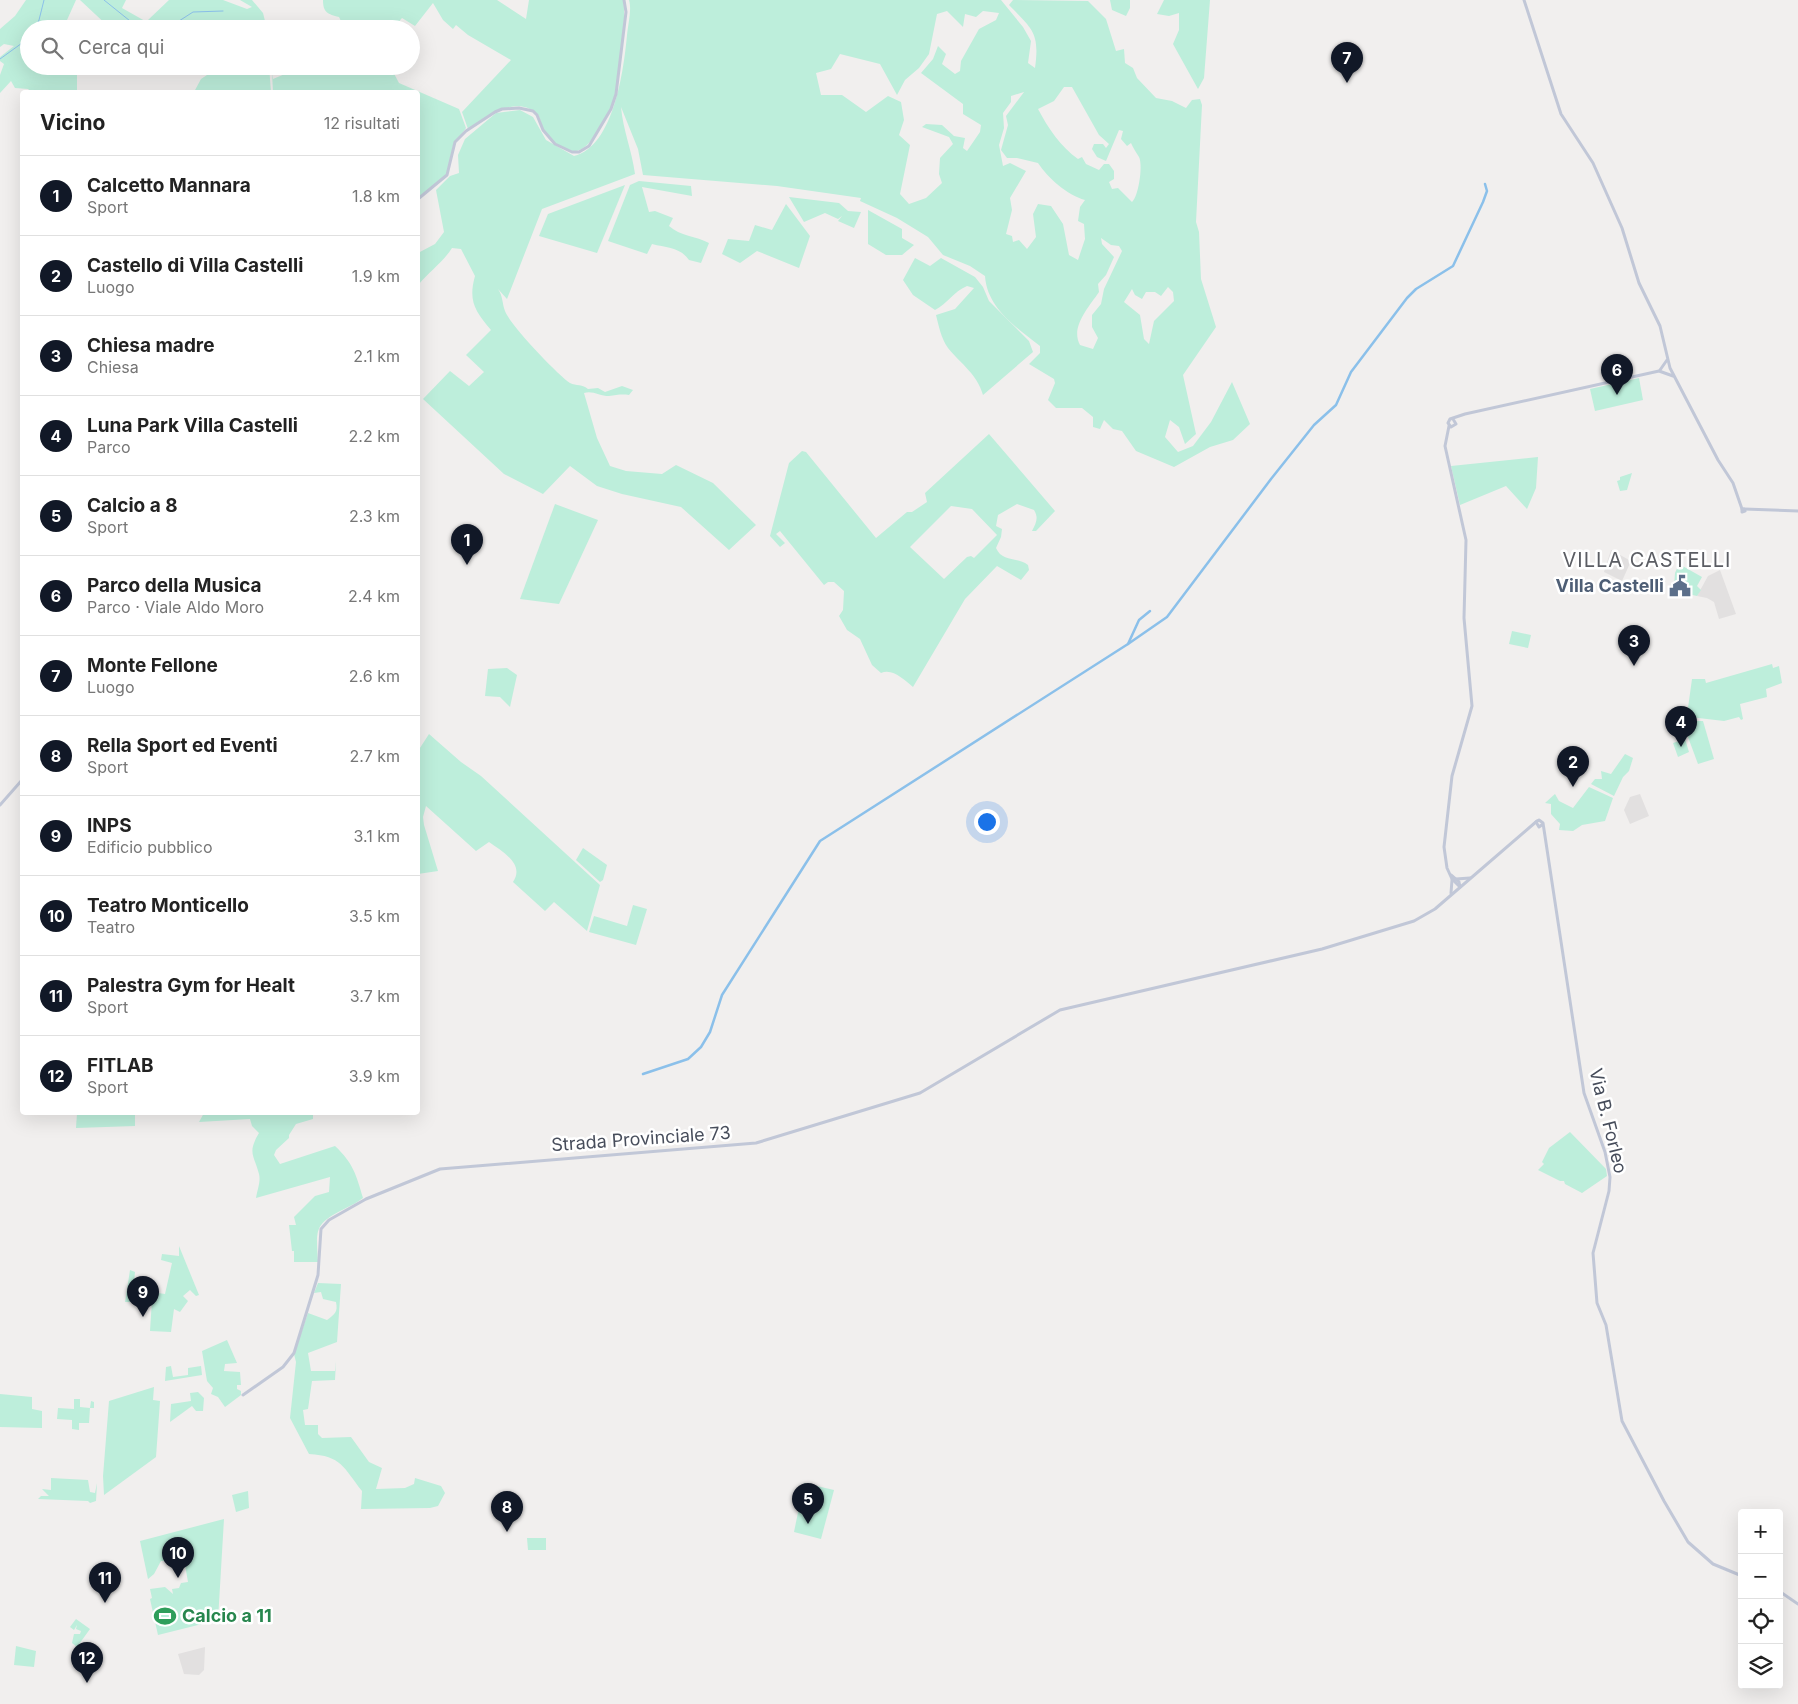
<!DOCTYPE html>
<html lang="it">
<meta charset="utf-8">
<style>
body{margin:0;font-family:Inter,sans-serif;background:#f6f6f6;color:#222}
.controls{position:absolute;right:15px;bottom:15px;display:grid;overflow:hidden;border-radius:5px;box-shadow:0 5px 20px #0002}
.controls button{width:45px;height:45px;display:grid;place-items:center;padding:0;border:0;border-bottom:1px solid #e0e0e0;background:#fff;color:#222;font:25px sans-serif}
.you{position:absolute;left:986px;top:821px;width:18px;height:18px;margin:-12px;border:4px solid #fff;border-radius:50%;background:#1a73e8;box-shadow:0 0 0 8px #1a73e833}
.badge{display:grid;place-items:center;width:32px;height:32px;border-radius:50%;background:#111827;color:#fff;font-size:16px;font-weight:700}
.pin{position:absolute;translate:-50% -41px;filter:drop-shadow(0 1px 2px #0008)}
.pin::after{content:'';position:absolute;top:26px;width:18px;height:15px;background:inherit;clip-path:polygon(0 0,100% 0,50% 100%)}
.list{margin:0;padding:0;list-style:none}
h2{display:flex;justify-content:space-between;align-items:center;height:65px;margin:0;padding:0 20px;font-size:21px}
h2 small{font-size:16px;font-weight:400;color:#767676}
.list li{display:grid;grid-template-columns:32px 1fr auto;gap:15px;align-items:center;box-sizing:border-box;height:80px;padding:0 20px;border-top:1px solid #e0e0e0}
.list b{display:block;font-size:19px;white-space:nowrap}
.list p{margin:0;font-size:16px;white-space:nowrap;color:#767676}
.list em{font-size:16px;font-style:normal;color:#767676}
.icon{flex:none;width:28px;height:28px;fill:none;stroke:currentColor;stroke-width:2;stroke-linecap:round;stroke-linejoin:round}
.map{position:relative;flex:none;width:1798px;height:1704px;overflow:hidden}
.search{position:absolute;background:#fff;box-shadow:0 5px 20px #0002;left:20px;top:20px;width:400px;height:55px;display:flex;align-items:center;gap:12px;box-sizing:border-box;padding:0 18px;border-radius:28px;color:#767676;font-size:19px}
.panel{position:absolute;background:#fff;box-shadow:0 5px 20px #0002;left:20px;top:90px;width:400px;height:1025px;border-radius:5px}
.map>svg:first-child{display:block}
.education{fill:#e2e0e0}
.green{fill:#bdeedb;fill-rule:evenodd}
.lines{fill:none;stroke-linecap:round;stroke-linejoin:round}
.stream{stroke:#8bc0ea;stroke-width:1}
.canal{stroke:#8bc0ea;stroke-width:2.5}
.secondary{stroke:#c1c7d7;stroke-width:3}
.labels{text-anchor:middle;stroke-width:5;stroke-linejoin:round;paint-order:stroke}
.service-label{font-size:18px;font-weight:bold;fill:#4e5e75;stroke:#fff;text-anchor:end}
.street-label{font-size:18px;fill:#474d5b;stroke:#fff}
.leisure-label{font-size:18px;font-weight:bold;fill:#27864d;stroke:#fff;text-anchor:start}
.quarter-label{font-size:20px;letter-spacing:1px;fill:#5b5d63;stroke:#fff}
</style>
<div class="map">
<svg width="1798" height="1704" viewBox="0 0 1798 1704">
<rect width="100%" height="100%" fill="#f1efee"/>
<!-- education -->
<g class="education">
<path d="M1611,550L1631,561L1622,581L1604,572Z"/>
<path d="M1720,570L1736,614L1719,619L1714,602L1707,598L1697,596L1708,576Z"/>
<path d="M1640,794L1649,816L1630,824L1624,810L1630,797Z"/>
<path d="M205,1647L204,1670L199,1675L184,1674L178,1654Z"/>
</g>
<!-- green -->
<g class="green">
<path d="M26,0H76L67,20L75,29H29V66H77V92H31L28,89L15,88L11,81L0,93V75L4,64L0,61V57L14,46L4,44L0,47V29L15,16Z"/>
<path d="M80,0H126L122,8L145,21L148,20L169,0H223L247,9L252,7L240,0H252L263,13L267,29H111Z"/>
<path d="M323,0H497L526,19L529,0H623C627,16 619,81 614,99C611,113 589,155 572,151C561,149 550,140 544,131C541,126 541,118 537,114C517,94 486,117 468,129L462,112L511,60L468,35L456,25L453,29L443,20L433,3L415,26L402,18L392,29H329L342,23L339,17C328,14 323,13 323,0Z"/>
<path d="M629,0H1001L1023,27L1031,41L1028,63L1035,68C1040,32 1032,29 1009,5L1013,0L1088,1L1106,19L1116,51L1124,49L1125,63L1133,68L1137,78L1156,98L1172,101L1186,108L1192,100L1200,99L1202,105L1196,222L1199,232L1201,279L1216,327L1183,375L1196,434L1185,444L1179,427L1170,420L1165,437L1178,452L1193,446L1211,422L1232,382L1250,424L1233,440L1210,447L1174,467L1136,451L1122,431L1113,429L1104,420L1100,429L1093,427V417L1082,408H1056L1048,400L1055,383L1054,379L1029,364L1040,353V346C1017,328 987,308 985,276L970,266L943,255L928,237L897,218L860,201L861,198L777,186L643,175L638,149L621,107C623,130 632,151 635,174L542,209L507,299L498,289C503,296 502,303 505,311C510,325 557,374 570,383C576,386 583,384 588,389L598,388L605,392L622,386L633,390L629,395C622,394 616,395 609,396C600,396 592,390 584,393L597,438L610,466L626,471L662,474L676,465L713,483L756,525L729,550L681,507L622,494L597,486L570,466L543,494L504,474L423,399L450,371L469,386L484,372L466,355L491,330C475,311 468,301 475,276L461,249L452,248C443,262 430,271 419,284L418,253L435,244L444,232L436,190L450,176L459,173L458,155L465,139L496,113L520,110L533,117L546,140L574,156C614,147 624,68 627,35C628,24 632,10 629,0ZM947,11L963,27L965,14L976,17L983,11L999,13L996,20L979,29L961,61L960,71L955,74L942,64L946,54L938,46L933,59L921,73L963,104V114L981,125L980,132L967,151L963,148L965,138L954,136L942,125L926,124L922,127L949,137L953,144L940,158L939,174L942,183L926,198L909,204L900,194L910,145L899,135L904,120L901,102L888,96L866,112L842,95H821L816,73L831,69L840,54L880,64L897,95L905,80L919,68L929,54L937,14ZM1064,87H1072L1099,135L1109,144L1106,148L1103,144H1094L1092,149L1097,157L1106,161L1119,130L1123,131L1121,139L1127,146L1131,143C1133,148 1136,152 1139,157C1143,164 1139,196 1132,202L1118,188L1112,189L1109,182L1114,179V171L1109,164H1104L1099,170L1086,164L1082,157L1078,159C1061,147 1048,128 1038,109L1054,101ZM1024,92L1006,116L1008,125L1001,150L1007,158H1017L1038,163C1048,178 1067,195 1085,200L1080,207L1078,221L1084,224L1085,239L1078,260L1069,255L1063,224L1051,206L1038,204L1033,214L1036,237L1027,249L1019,240L1013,242L1012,236L1006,234L1012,210L1010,198L1026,171L1010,163L1003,166L999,145L1004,128L1003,113L1011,102V96ZM1101,238L1111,245L1119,246L1122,251L1104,289L1101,304L1092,315V327L1098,338L1093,349L1080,345C1070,327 1089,307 1099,292L1098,284L1106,275L1114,257L1102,244ZM1168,287L1173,292L1174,301L1154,321L1149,344L1144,339L1140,315L1124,302L1132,289L1135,295L1142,299L1146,292H1155L1161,296Z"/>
<path d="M1110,0H1130V8L1126,16L1112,10Z"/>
<path d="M1164,0H1210L1204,78L1198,89L1173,44L1179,30V13L1169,16L1157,14Z"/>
<path d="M208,66H269L271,92H194L201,79L210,73Z"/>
<path d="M304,66H390L399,83L459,109L466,128L453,146L446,177L418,198V92H273L272,73L273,79Z"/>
<path d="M639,181L691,186L692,196L642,187L649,212L655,211L673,218L669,226C680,236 696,236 709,243L701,263L689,260C680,247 667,248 652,244L647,254L608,241L630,185Z"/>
<path d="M625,185L597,253L539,236L548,214Z"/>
<path d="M789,197L839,203L848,211L861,212L854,228L838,221L842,216L838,219L825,213L804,222Z"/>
<path d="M786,204L810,236L799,268L757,251L740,263L722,254L728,239L749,241L755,225L772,230Z"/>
<path d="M868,210L902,229V238L914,245L902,255H886L868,244Z"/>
<path d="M915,258L930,266L941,258L975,277L983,287L989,301L1029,341L1033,352L983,395C977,374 961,364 948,348C941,338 939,327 936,315L955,309L974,288L967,286C953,292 948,303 935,310L913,295L903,280Z"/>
<path d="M1639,378L1643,400L1595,411L1590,389Z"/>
<path d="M989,434L1055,511L1036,531H1032C1036,523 1039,518 1034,510L1017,504L998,515L996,526L1002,529L1001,537L996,548C1002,562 1017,557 1028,565L1029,570L1021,580L997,566L965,599L913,687C904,680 893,668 881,673L872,665L860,639L847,630L839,616L843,610L844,591L834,582H828L824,585L780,531L776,534L785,543L780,547L770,536L789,463L802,451L806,452L876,538L907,512H912L927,502L925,493ZM951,506L972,509L997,535L974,558L971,556L967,557L944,579L910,547Z"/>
<path d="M1538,457L1536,488L1527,509L1506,486L1460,505L1451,466Z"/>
<path d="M1632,473L1627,490L1620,491L1617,481L1620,480V477Z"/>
<path d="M555,504L598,520L559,604L520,599Z"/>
<path d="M1679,564L1702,577L1697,586L1701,590L1697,596L1679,592L1674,587L1675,573Z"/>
<path d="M1512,631L1531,635L1528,648L1509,644Z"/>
<path d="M1772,664L1773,668L1779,666L1782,683L1766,689L1767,697L1740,704L1743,719L1741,720L1739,717L1724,721L1690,717L1687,715L1692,679H1705L1706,683Z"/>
<path d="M507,668L517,675L510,707L500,697L485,696L488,669Z"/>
<path d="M1690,721H1703L1714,759L1698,764L1685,729V725Z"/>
<path d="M429,734L461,762L481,776L600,885L587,931L554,902L545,911L513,882C525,864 503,852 489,842L476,851L426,806L423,817L424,825L438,871L418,874V751Z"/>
<path d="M1685,739L1689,752L1678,757L1673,743Z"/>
<path d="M1625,754L1633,758L1629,771L1623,777L1614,796L1591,784L1595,779H1602L1601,771L1611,774Z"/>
<path d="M1589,787L1613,798L1605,821L1582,825L1573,831L1559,830L1560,824L1551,814V804L1545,803L1555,794L1559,801L1573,808Z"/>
<path d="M583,848L607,865L603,880L600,882L576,860Z"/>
<path d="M633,905L647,909L636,945L589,932L594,916L627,926Z"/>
<path d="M77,1113H135V1126L76,1128Z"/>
<path d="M204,1113H313V1119L296,1124L289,1135V1138L276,1150L274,1155L280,1164L335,1146C353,1163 356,1174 363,1198C358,1202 352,1205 346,1208C314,1224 316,1228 318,1262H294V1251H292L289,1225H296L294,1217L315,1196L329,1192L330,1177L256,1198C257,1191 261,1181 259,1174C254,1155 247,1153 259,1133L252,1126L250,1119L199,1122Z"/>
<path d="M1570,1132L1606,1169L1607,1176L1582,1193L1565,1184L1564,1181H1560L1538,1170L1544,1164L1542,1162L1549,1148Z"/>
<path d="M179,1246L199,1295L196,1296L190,1290L183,1296L188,1301L180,1312L174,1309L171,1332L150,1331L152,1300H157L158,1293L165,1294L172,1263L161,1260L162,1254L179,1256Z"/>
<path d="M130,1270L135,1272L132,1302H125Z"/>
<path d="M318,1283L341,1284L337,1342L308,1353L311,1371H335L336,1361L335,1380L312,1381L308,1409L303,1410L305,1425H318V1434L322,1438L351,1437L369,1462L382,1468L376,1489L405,1488L414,1484L415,1478L441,1486L445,1493L438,1506L430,1508L361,1509L362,1491C343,1467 342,1456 309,1454L290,1418L296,1362L294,1354L308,1313L327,1320C335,1314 338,1312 336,1302L323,1299L321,1292L314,1293Z"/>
<path d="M227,1340L237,1363L225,1364L224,1371L240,1372L241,1385H237V1389L241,1391V1395L225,1407L218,1397L211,1394L213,1388L207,1381L202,1351Z"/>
<path d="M171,1366L173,1377L188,1375V1368L201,1366L202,1375L165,1381L166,1367Z"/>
<path d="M154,1387L153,1400L160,1401L156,1457L104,1495L103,1476L109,1401Z"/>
<path d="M198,1392L204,1398L203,1411H196L192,1406L170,1422L171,1404L191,1401L190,1393Z"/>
<path d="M0,1394L32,1397V1409L42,1411V1428L0,1427Z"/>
<path d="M74,1399H80V1407L90,1408L91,1401L94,1402V1408H90L89,1423H79V1430L72,1429V1420L57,1419L58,1408L74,1409Z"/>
<path d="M51,1478L88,1480L90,1492L95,1493L97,1483L96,1501L90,1503L88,1501L38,1499L41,1496H49L42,1489L51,1490Z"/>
<path d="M804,1483L834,1490L821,1539L794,1532Z"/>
<path d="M248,1491L249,1508L236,1512L232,1495Z"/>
<path d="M224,1519L218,1620L158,1635L150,1599L152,1598L150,1589L165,1587L173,1594L172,1589L179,1588L181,1583L188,1582L184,1559L177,1556L168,1561H161L154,1574L148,1579L140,1541Z"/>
<path d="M527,1538H546V1550H528Z"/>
<path d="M76,1619L90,1629L77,1647L72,1643L74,1634H80L81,1631L76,1629L77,1625L74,1630L70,1627Z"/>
<path d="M16,1646L36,1651L34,1667L14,1665Z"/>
</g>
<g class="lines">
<!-- stream -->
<g class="stream">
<path d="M104,0L140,29"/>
<path d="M35,29L39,20L44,0"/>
<path d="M155,29L179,21L193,12L223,11"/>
<path d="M0,59L29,38"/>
</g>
<!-- canal -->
<g class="canal">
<path d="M1128,644L1139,620L1150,611"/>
<path d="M643,1074L688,1059L701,1047L710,1032L722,995L820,841L1128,644L1167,617L1271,479L1314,425L1336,405L1351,372L1407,298L1416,289L1453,266L1483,202L1487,191L1485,184"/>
</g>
<!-- secondary -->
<g class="secondary">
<path d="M1524,0L1561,114L1593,163L1622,228L1639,283L1660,326L1670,368L1718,460L1733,483L1742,509"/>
<path d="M418,199L447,175L455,142L466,131L495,112L502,109L519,108L533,111L537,115L543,130L555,144L572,152H579L589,146L611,109L616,94L626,12L624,0"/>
<path d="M1660,370L1667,360"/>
<path d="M1453,419L1456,424L1451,427L1448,423L1450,419L1465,414L1659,371L1673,376"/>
<path d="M1449,426L1445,446L1466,540L1464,618L1472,706L1452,776L1444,847L1447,868L1452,879L1460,887"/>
<path d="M1742,509H1744L1745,511L1742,512Z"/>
<path d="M1744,509L1798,511"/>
<path d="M0,805L22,780"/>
<path d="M1543,824L1539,827L1536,822L1539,820L1543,823L1584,1093L1605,1152L1610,1177L1609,1191L1593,1253L1597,1303L1606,1325L1622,1421L1664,1501L1688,1542L1713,1564L1742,1576"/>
<path d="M1451,875L1459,882L1460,887"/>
<path d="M1456,879L1470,878"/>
<path d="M1451,893L1452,880"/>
<path d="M243,1395L283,1367L294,1353L318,1275L321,1229L329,1220L366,1199L440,1169L756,1143L920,1093L1060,1010L1322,949L1414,921L1435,909L1537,821"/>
<path d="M1779,1591L1798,1604"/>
</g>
</g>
<!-- icons -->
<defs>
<g id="civic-bare" transform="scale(1.725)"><path d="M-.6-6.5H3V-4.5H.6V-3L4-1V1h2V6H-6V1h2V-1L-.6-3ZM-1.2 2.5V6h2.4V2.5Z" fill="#5c6f8a" stroke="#fff" stroke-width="2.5" paint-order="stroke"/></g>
<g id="stadium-bare" transform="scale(1.725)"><path d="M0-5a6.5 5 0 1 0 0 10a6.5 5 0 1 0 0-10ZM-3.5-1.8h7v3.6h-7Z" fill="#2e9e5b" stroke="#fff" stroke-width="2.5" paint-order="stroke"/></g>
</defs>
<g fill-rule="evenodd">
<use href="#civic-bare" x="1680" y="586"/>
<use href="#stadium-bare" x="165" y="1616"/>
</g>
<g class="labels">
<!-- service labels -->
<g class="service-label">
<text x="1664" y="592">Villa Castelli</text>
</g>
<!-- street labels -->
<g class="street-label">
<text transform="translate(1608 1121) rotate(76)" y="6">Via B. Forleo</text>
<text transform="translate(641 1139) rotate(-4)" y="6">Strada Provinciale 73</text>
</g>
<!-- leisure labels -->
<g class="leisure-label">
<text x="182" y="1622">Calcio a 11</text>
</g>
<!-- quarter labels -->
<g class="quarter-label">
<text x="1647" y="567">VILLA CASTELLI</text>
</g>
</g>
</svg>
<div class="controls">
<button>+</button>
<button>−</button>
<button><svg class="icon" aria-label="locate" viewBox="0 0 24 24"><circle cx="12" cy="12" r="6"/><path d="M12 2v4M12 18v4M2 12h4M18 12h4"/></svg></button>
<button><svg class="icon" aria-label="layers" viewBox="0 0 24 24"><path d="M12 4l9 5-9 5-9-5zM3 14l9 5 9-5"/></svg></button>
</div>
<div class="you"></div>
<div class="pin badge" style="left:467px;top:565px">1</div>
<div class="pin badge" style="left:1573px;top:787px">2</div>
<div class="pin badge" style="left:1634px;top:666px">3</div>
<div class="pin badge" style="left:1681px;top:747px">4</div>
<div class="pin badge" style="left:808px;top:1524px">5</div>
<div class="pin badge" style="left:1617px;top:395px">6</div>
<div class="pin badge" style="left:1347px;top:83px">7</div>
<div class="pin badge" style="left:507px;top:1532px">8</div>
<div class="pin badge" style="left:143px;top:1317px">9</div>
<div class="pin badge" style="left:178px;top:1578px">10</div>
<div class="pin badge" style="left:105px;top:1603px">11</div>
<div class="pin badge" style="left:87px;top:1683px">12</div>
<div class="search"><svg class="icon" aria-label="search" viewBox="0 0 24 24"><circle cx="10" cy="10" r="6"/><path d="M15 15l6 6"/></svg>Cerca qui</div>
<section class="panel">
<h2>Vicino<small>12 risultati</small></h2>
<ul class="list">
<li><span class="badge">1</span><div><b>Calcetto Mannara</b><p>Sport</p></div><em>1.8 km</em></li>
<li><span class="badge">2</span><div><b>Castello di Villa Castelli</b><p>Luogo</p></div><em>1.9 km</em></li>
<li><span class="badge">3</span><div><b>Chiesa madre</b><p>Chiesa</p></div><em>2.1 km</em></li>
<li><span class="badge">4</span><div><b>Luna Park Villa Castelli</b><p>Parco</p></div><em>2.2 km</em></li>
<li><span class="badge">5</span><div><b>Calcio a 8</b><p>Sport</p></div><em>2.3 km</em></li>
<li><span class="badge">6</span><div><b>Parco della Musica</b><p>Parco · Viale Aldo Moro</p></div><em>2.4 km</em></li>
<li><span class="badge">7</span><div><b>Monte Fellone</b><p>Luogo</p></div><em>2.6 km</em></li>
<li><span class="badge">8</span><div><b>Rella Sport ed Eventi</b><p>Sport</p></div><em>2.7 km</em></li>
<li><span class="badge">9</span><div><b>INPS</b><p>Edificio pubblico</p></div><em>3.1 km</em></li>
<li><span class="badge">10</span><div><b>Teatro Monticello</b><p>Teatro</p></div><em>3.5 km</em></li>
<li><span class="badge">11</span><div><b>Palestra Gym for Healt</b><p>Sport</p></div><em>3.7 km</em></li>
<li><span class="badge">12</span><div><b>FITLAB</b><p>Sport</p></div><em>3.9 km</em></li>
</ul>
</section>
</div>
